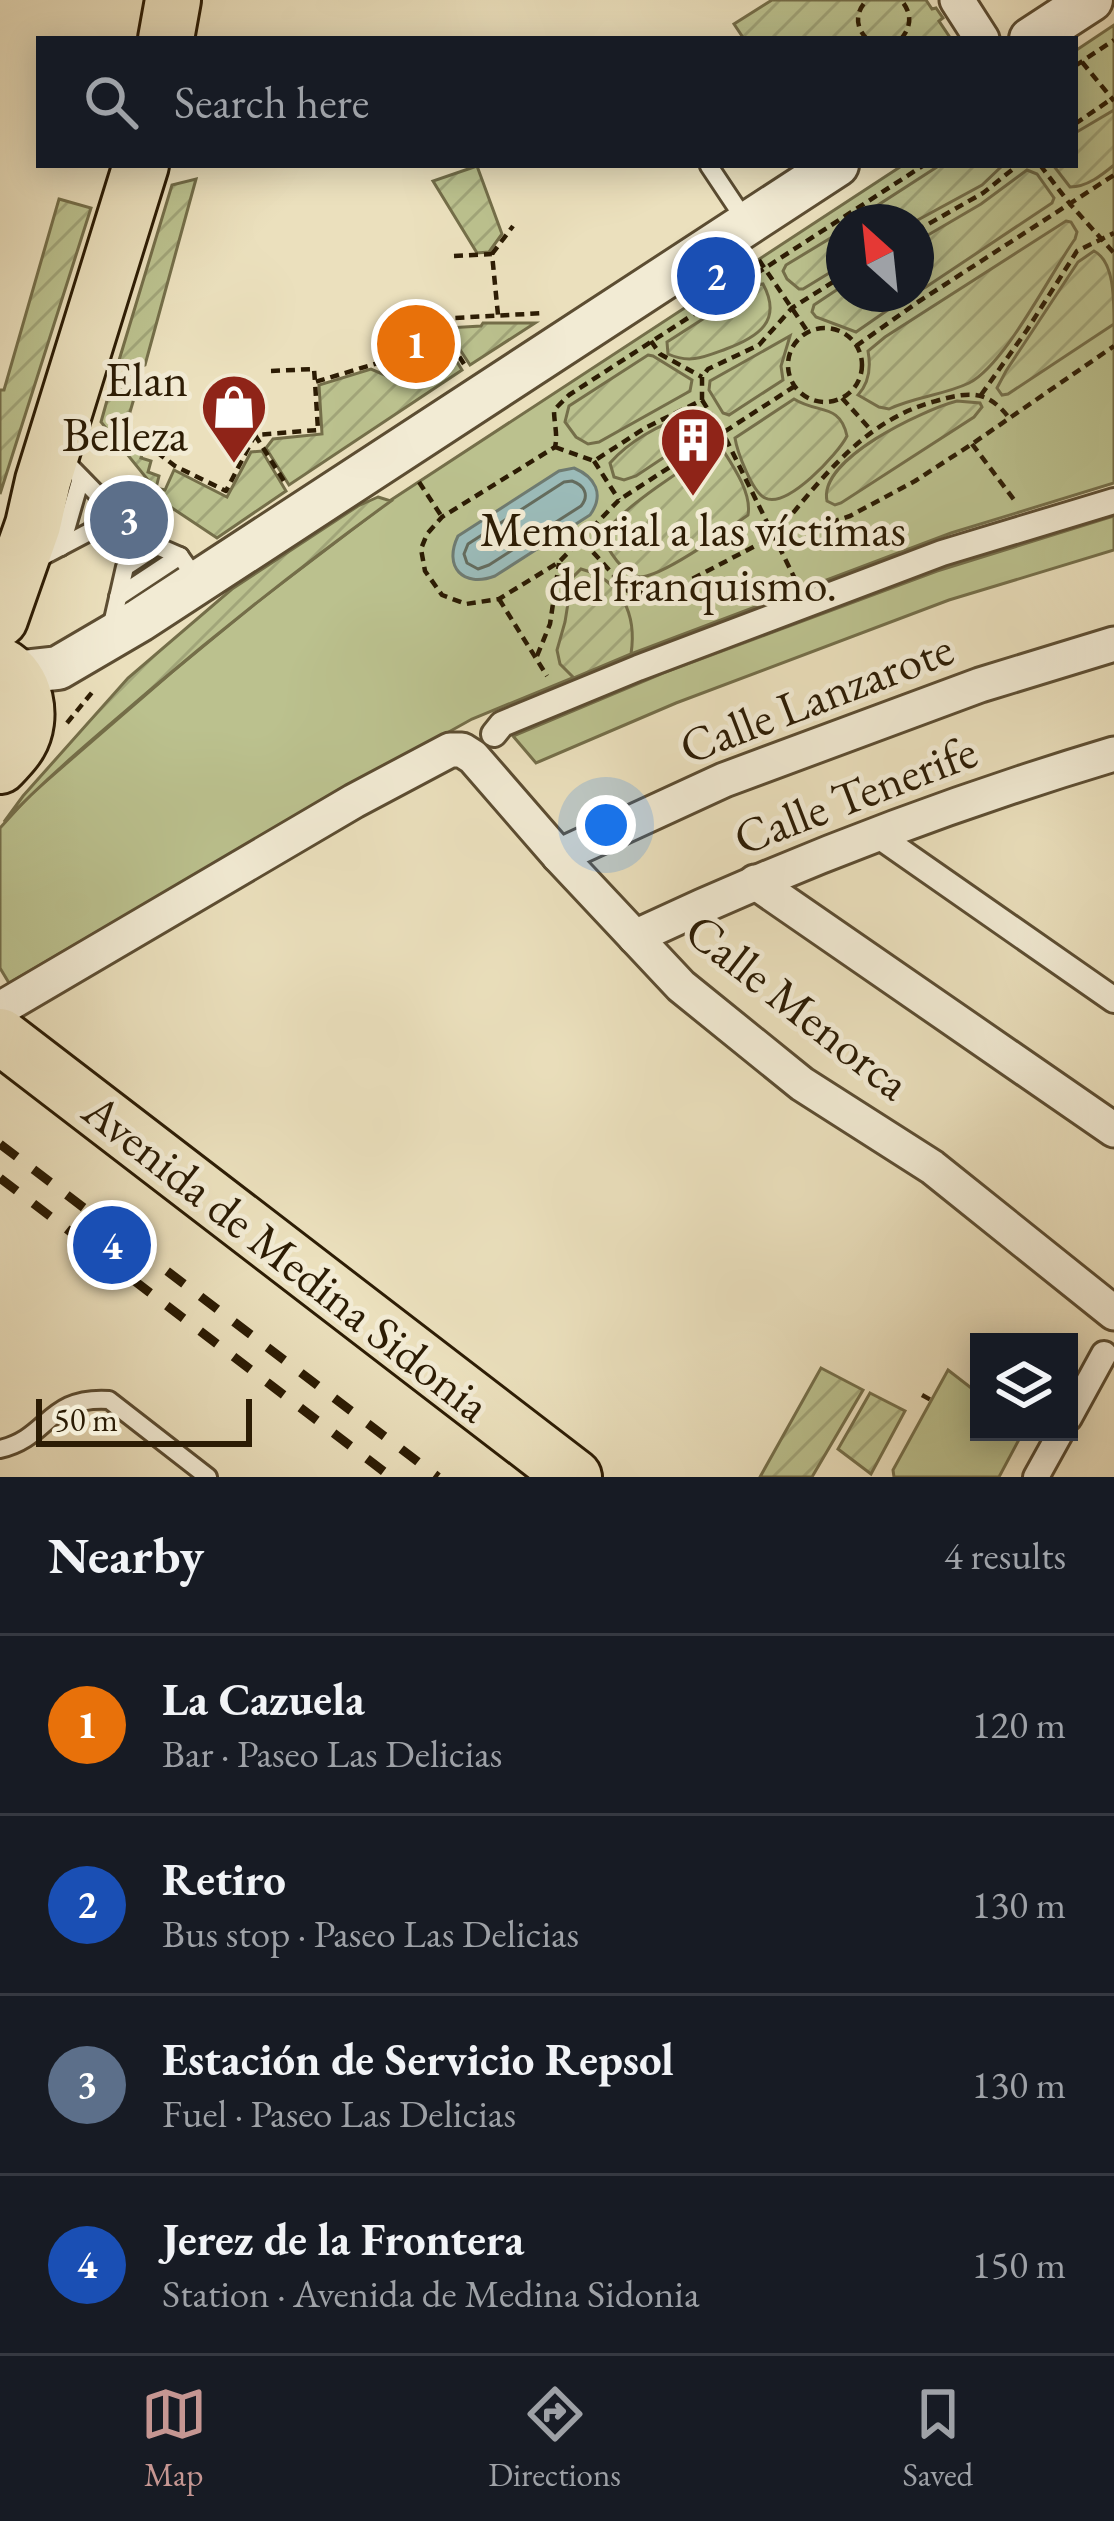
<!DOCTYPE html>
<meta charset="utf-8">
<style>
body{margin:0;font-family:"EB Garamond",serif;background:#242831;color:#f1f3f6}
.controls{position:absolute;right:36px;bottom:36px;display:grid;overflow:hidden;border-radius:0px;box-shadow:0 6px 30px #0003}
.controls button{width:108px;height:108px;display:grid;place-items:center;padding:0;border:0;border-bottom:3px solid #363941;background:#171b24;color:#f1f3f6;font:60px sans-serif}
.compass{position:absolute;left:826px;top:204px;width:108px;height:108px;border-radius:50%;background:#171b24;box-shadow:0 6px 30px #0003;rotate:333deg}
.scale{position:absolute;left:36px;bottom:30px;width:216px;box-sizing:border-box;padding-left:12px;border:6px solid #2c1c04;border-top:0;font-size:33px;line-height:42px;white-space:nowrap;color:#2c1c04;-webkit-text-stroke:9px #f2ebd4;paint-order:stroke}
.you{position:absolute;left:606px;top:825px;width:42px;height:42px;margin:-30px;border:9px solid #fff;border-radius:50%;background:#1a73e8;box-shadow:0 0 0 18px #1a73e833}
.badge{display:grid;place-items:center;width:78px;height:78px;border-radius:50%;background:#c59692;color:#fff;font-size:39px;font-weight:700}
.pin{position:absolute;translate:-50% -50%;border:6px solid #fff;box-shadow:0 3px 12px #0006}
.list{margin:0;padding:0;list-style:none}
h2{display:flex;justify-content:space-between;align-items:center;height:156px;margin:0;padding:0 48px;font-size:51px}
h2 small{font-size:39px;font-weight:400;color:#9ea1a6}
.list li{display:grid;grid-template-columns:78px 1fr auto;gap:36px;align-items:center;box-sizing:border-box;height:180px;padding:0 48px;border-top:3px solid #363941}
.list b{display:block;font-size:45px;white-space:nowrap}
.list p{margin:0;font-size:39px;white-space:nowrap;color:#9ea1a6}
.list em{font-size:39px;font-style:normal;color:#9ea1a6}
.icon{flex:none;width:66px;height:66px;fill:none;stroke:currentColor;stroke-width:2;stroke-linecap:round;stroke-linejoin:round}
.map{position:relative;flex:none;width:1114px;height:1477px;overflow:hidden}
.search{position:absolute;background:#171b24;box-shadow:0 6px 30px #0003;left:36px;right:36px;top:36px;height:132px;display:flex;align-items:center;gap:30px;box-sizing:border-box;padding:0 42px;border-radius:0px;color:#9ea1a6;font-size:45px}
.sheet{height:876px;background:#171b24}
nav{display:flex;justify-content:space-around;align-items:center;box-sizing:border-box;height:168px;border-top:3px solid #363941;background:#171b24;font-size:33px;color:#9ea1a6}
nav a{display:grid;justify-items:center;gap:6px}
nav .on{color:#c59692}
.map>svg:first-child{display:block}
.green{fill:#bbc18e;stroke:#746e49;stroke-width:3;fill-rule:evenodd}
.garden{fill:url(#garden-furrows);stroke:#746e49;stroke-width:3}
.water{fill:#9bbbb9;stroke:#6f7b71;stroke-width:3}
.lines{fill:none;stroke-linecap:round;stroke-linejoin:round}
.shore{stroke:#646c5e;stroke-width:3}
.service-casing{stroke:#5c4d32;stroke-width:22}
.pedestrian-casing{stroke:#5c4d32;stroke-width:30}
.minor-casing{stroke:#5c4d32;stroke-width:39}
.tertiary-casing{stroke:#5c4d32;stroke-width:48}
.primary-casing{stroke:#2c1c04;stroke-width:60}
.path{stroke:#2c1c04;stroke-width:4.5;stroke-dasharray:9 6;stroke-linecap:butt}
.service{stroke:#f2ebd4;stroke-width:16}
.pedestrian{stroke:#f2ebd4;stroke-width:24}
.minor{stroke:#f2ebd4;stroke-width:33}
.tertiary{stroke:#f2ebd4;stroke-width:42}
.primary{stroke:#ebe0bd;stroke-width:54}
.rail{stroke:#2c1c04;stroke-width:9;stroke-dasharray:21 21;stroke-linecap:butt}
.labels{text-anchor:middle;stroke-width:10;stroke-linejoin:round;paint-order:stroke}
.poi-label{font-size:48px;fill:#2c1c04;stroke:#f2ebd4;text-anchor:end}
.street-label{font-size:48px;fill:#2c1c04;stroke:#f2ebd4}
</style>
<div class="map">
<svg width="1114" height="1477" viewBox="0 0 1114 1477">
<defs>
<pattern id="garden-furrows" width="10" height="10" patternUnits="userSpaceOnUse" patternTransform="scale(3)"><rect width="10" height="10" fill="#bbc18e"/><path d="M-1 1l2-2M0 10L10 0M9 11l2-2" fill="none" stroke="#a1a579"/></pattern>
</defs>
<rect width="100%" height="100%" fill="#ebe0bd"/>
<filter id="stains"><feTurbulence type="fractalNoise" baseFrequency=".00167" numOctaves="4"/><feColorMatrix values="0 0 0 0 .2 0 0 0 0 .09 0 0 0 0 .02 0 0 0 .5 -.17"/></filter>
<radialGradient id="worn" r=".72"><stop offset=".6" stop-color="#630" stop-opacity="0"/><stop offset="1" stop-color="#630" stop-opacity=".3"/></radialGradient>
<!-- green -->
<g class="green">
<path d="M1114,25V483L951,533L631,654L472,719L264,835L9,983L0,968V828L30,795L172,672L257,602L391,500L903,165H1075V51ZM844,222H916V294H844Z"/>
<path d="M1114,516V550L949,600L676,703L536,763L513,736L663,673L937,571Z"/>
<path d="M948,1370L979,1394V1432H1023L999,1477H894L893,1470Z"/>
</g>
<!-- garden -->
<g class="garden">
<path d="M772,0H926L932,9L936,8L943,18L939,21L951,39H744L734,24Z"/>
<path d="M1114,110V165C1102,175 1087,187 1070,187L1053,165H1075V133Z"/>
<path d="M940,165H1003L982,185L914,222H872L875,207Z"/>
<path d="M477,166L502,234L489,252L477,253L433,181Z"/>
<path d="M1027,170L1037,174L1054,198L1052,203L926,287L922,289L916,287V242L981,204Z"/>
<path d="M196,179L145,365L133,371L117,367L172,185Z"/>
<path d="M59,199L91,208L0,494V390H4Z"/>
<path d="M1066,221L1071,222L1077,232L1075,239C1050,274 1005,365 969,383C944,395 914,397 889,409L879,407L858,395C869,383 871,367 868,351L885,337Z"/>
<path d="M844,230V264L803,289H799L787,279L783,271L786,265Z"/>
<path d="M1094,251C1114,261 1114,298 1114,324L1008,394L1002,395L997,388L1006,371L1078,262Z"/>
<path d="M763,284C783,321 758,337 726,349C704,357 690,364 668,354L667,342L756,285Z"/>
<path d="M844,285V294H903L905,298L856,332L816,317L812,312L814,305Z"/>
<path d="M483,323H535L470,365L446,328L481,326Z"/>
<path d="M440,334L462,370L289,485L266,448L273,439L322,434L319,385L371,369L408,385L430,339Z"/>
<path d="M790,336L781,366L783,380L729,415L723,413L709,390L710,381Z"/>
<path d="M648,355L653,356L692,380L690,391L599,442L588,444L576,437L565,422L569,406Z"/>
<path d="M113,379L127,384L135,395L125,429L136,433L134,443L144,447L141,458L151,461L148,472L159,476L156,488L165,490L174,470L227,497L251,452L262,451L286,491L217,538L169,506L101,422Z"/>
<path d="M794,399C818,414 840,403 847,436C838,454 787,509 765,498C752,492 737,451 735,438Z"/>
<path d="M957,401L980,403L982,407L974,417L841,503L835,505L827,501C818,459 923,410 957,401Z"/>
<path d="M688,416L703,420L705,430L636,476L624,480L614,477L610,463C628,442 661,423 688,416Z"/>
<path d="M721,447C733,466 752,493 748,515C727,530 663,577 640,577C624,576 607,549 603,536C619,509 692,462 721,447Z"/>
<path d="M378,497L391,501C308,561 228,624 149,691C100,733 49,775 4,822L23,796L128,678L232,589L358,506Z"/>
<path d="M581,569C622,580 637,615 631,654L574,678L560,664L557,650L565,622L572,578Z"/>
<path d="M821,1368L863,1390L812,1477H760Z"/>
<path d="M870,1393L905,1411L871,1474L838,1449Z"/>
</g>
<!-- water -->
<path class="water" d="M574,468C595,477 605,494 590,515L495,576C463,588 443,567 458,536L559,471Z"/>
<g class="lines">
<!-- shore -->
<path class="shore" d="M572,481C584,485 590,495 581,506L489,565L478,569L467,563L464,554L468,544L564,482Z"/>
<!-- service casing -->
<g class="service-casing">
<g id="service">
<path d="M709,166L747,223"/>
<path d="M61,547L81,478"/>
<path d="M36,560L93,530L102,499L62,458"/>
<path d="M118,597L180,556"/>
<path d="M110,633L125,567L157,546L180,556L197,580"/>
<path d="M0,1449C49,1438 47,1396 109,1400L208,1477"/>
</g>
</g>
<!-- pedestrian casing -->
<g class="pedestrian-casing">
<g id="pedestrian">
<path d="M494,734L502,724L638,668L942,553L1114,501"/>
<path d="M876,834L1114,1000"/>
<path d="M1069,1418L1104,1354"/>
<path d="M1036,1477L1061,1432"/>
</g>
</g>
<!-- minor casing -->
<g class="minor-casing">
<g id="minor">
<path d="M957,0L982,39"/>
<path d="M559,856L724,780L980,685L1114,644"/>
<path d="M755,882L1114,1130"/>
<path d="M635,937C790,864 950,803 1114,754"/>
<path d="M0,1009L354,801L450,750H462L473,757L559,856L681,986L802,1084L932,1167L1114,1313"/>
</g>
</g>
<!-- tertiary casing -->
<g class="tertiary-casing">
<g id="tertiary">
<path d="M1031,39L1091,0"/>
<path d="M13,673L58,668L140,620L837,165"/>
</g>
</g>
<!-- primary casing -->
<g class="primary-casing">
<g id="primary">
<path d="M166,39L173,0"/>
<path d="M0,619L33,525L43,481L141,165"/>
<path d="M0,665C26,678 34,718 19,743C15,751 6,759 0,766"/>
<path d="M0,1036L574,1477"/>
</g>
</g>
<!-- path -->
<g class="path">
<path d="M867,39C855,27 855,12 867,0"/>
<path d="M901,39C912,26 912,13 901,0"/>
<path d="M1082,62L1114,101"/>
<path d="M1075,66L1114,40"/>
<path d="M1075,124L1110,100"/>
<path d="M1040,165L1070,204L1114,253"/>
<path d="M852,212L859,222"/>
<path d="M916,231L983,193L1018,165"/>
<path d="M492,254L513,226"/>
<path d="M454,256L492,254L498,315"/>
<path d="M759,260L808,332"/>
<path d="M435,319L464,364"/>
<circle cx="825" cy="365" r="37"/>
<path d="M651,341L660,354L702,377"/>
<path d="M856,346L918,302L1114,175"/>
<path d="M271,371L314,369L315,382"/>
<path d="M120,375L159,387"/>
<path d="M795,386L619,500L559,562L499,599L466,604L442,595L425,571L421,549L427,534L442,517L555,447C558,435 554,423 554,410L569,395L924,165"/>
<path d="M981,395L1027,330L1077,251L1114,233"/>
<path d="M842,398L870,429"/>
<path d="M702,400L723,433L796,581"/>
<path d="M255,435L284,481"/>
<path d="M145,443L175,466L226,491L255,435L318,430L315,382L378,363L406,376L435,319L545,313"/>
<path d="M972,444L1015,501"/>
<path d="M555,447L594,461L645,428L702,400V377L708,369L759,345L792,308L844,275"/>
<path d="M594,461L619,500"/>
<path d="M419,482L442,517"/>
<path d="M774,536C820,481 863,420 936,401C970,391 988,390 1010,419"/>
<path d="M583,541L628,591L650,594L675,588L774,536L817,527L850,516L915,481L972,444L1114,346"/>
<path d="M499,599L547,676"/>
<path d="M537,656L550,624L559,563"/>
<path d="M67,723L94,690"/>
<path d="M922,1395L931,1400"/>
</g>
<!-- service -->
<use href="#service" class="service"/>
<!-- pedestrian -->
<use href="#pedestrian" class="pedestrian"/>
<!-- minor -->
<use href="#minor" class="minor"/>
<!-- tertiary -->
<use href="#tertiary" class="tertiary"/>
<!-- primary -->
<use href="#primary" class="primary"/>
<!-- rail -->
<g class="rail">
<path d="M0,1144L438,1477"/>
<path d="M0,1178L391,1477"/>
</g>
</g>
<!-- icons -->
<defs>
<g id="shop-pin" transform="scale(3.45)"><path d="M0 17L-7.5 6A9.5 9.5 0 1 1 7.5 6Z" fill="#8f2418" stroke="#f2ebd4"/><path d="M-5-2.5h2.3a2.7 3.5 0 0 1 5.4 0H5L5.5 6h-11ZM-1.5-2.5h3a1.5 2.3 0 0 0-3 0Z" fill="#fff"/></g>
<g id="building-pin" transform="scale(3.45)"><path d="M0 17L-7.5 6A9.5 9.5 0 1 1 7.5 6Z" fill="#8f2418" stroke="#f2ebd4"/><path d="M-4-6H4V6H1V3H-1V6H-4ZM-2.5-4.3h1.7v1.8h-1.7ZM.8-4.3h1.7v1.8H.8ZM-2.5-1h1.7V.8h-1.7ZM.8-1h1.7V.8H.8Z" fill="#fff"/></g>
</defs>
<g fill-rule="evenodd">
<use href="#shop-pin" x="234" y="407"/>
<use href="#building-pin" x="693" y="440"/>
</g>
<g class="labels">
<!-- poi labels -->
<g class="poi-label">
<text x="188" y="396">Elan<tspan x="188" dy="55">Belleza</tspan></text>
<text x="693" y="546" text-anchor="middle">Memorial a las víctimas<tspan x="693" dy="55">del franquismo.</tspan></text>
</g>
<!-- street labels -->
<g class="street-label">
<text transform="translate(816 697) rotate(-21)" y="17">Calle Lanzarote</text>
<text transform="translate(855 794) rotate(-21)" y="17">Calle Tenerife</text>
<text transform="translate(798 1006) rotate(38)" y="17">Calle Menorca</text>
<text transform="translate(287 1257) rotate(38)" y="17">Avenida de Medina Sidonia</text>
</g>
</g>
<rect width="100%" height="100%" filter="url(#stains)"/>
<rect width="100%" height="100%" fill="url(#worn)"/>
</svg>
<div class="controls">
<button><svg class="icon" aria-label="layers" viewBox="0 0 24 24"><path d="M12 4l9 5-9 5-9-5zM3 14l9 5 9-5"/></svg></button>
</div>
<svg class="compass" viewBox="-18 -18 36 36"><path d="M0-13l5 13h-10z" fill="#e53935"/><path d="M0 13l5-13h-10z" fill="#9ea1a6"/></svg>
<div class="scale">50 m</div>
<div class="you"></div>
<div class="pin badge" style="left:416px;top:344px;background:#e8710a">1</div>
<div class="pin badge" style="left:716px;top:276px;background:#1a4fb4">2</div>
<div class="pin badge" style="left:129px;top:520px;background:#5c6f8a">3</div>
<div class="pin badge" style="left:112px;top:1245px;background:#1a4fb4">4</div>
<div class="search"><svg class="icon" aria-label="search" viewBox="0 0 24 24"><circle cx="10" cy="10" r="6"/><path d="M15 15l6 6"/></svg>Search here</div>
</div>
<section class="sheet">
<h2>Nearby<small>4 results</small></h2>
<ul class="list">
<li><span class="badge" style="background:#e8710a">1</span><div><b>La Cazuela</b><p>Bar · Paseo Las Delicias</p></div><em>120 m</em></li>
<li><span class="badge" style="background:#1a4fb4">2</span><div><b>Retiro</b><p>Bus stop · Paseo Las Delicias</p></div><em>130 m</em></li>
<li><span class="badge" style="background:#5c6f8a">3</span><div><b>Estación de Servicio Repsol</b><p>Fuel · Paseo Las Delicias</p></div><em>130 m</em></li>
<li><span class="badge" style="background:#1a4fb4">4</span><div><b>Jerez de la Frontera</b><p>Station · Avenida de Medina Sidonia</p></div><em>150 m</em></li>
</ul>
</section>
<nav>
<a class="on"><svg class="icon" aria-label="map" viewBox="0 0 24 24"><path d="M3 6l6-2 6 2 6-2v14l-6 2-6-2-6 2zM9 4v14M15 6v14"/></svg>Map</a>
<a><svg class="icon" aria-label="directions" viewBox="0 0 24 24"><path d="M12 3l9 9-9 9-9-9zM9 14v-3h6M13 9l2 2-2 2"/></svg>Directions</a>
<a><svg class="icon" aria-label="saved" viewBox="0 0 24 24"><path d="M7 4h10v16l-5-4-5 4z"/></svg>Saved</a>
</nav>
